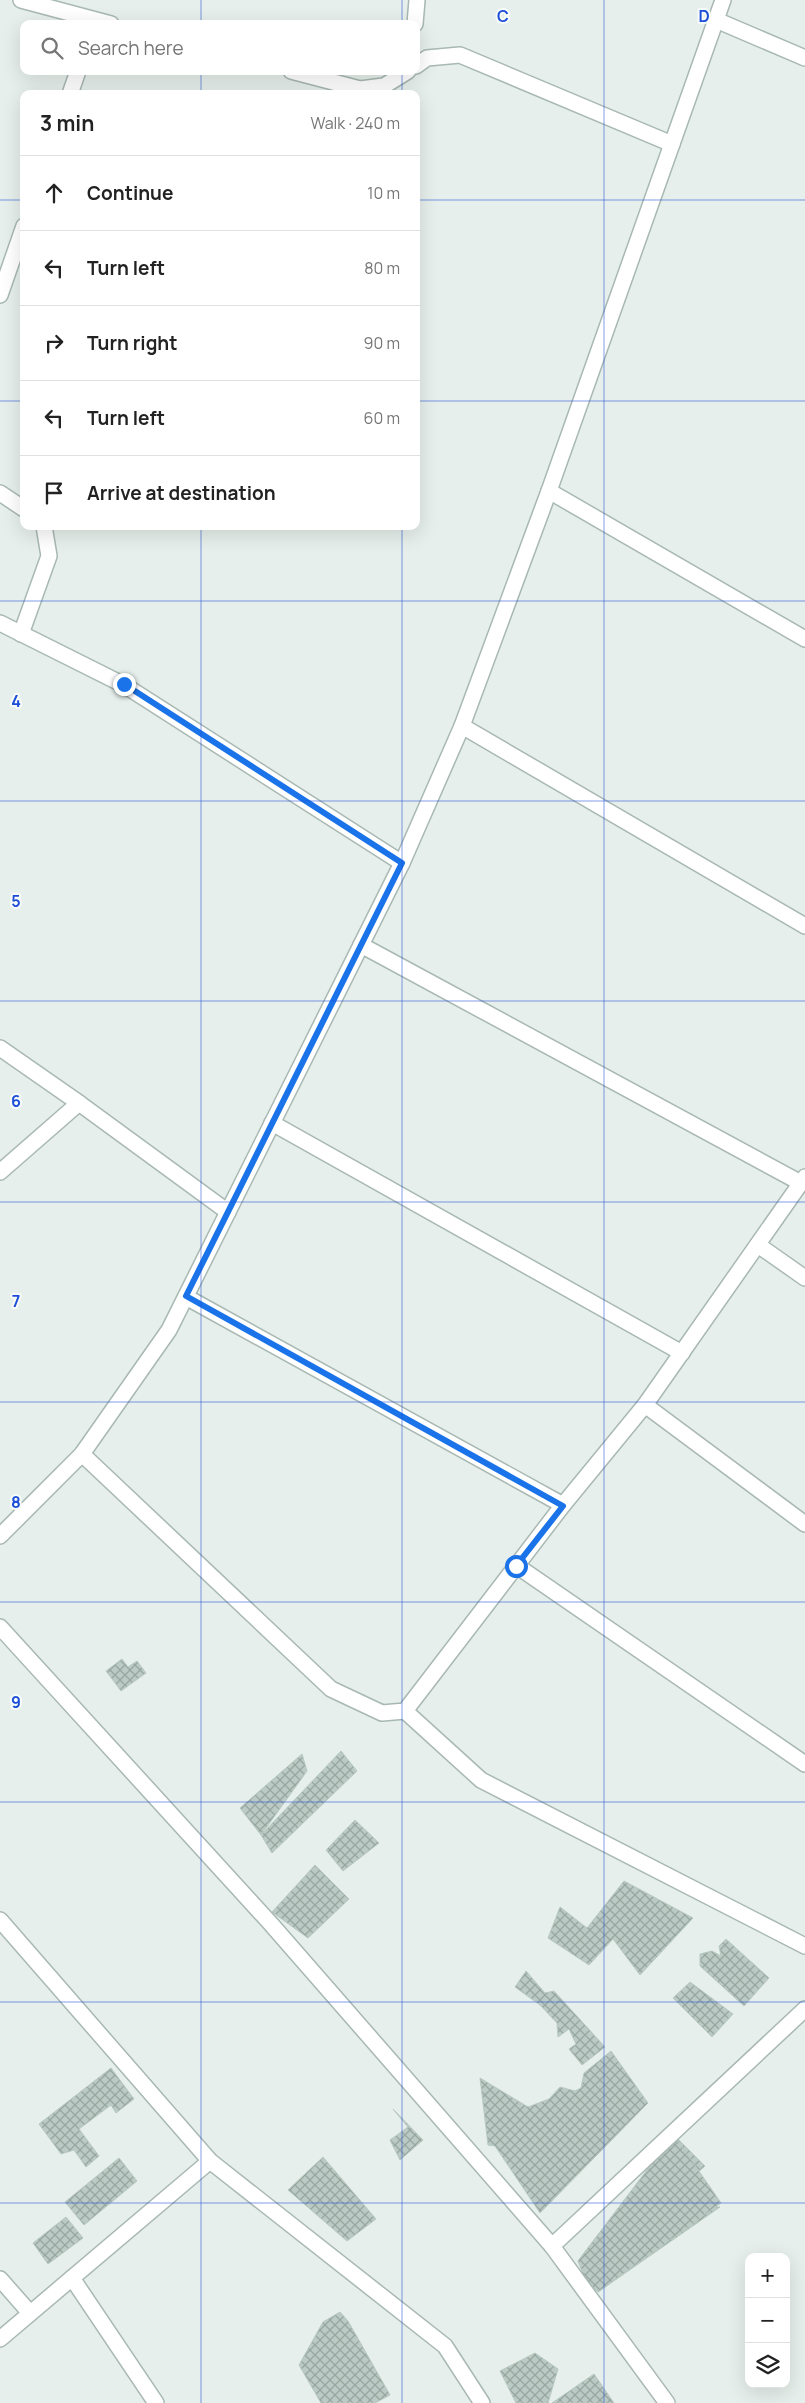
<!DOCTYPE html>
<meta charset="utf-8">
<style>
body{margin:0;font-family:Manrope,sans-serif;background:#f2f2f2;color:#222}
.controls{position:absolute;right:15px;bottom:15px;display:grid;overflow:hidden;border-radius:10px;box-shadow:0 5px 20px #0002}
.controls button{width:45px;height:45px;display:grid;place-items:center;padding:0;border:0;border-bottom:1px solid #e0e0e0;background:#fff;color:#222;font:25px sans-serif}
.stop{position:absolute;width:15px;height:15px;margin:-11px;border:4px solid #1a73e8;border-radius:50%;background:#fff}
.stop.end{background:#1a73e8;border-color:#fff;box-shadow:0 1px 5px #0008}
.list{margin:0;padding:0;list-style:none}
h2{display:flex;justify-content:space-between;align-items:center;height:65px;margin:0;padding:0 20px;font-size:21px}
h2 small{font-size:16px;font-weight:400;color:#767676}
.list li{display:grid;grid-template-columns:32px 1fr auto;gap:15px;align-items:center;box-sizing:border-box;height:75px;padding:0 20px;border-top:1px solid #e0e0e0}
.list b{display:block;font-size:19px;white-space:nowrap}
.list em{font-size:16px;font-style:normal;color:#767676}
.icon{flex:none;width:28px;height:28px;fill:none;stroke:currentColor;stroke-width:2;stroke-linecap:round;stroke-linejoin:round}
.map{position:relative;flex:none;width:805px;height:2403px;overflow:hidden}
.search{position:absolute;background:#fff;box-shadow:0 5px 20px #0002;left:20px;top:20px;width:400px;height:55px;display:flex;align-items:center;gap:12px;box-sizing:border-box;padding:0 18px;border-radius:10px;color:#767676;font-size:19px}
.panel{position:absolute;background:#fff;box-shadow:0 5px 20px #0002;left:20px;top:90px;width:400px;height:440px;border-radius:10px}
.map>svg:first-child{display:block}
.building{fill:url(#building-cross-hatch);stroke:#b8c9c2}
.lines{fill:none;stroke-linecap:round;stroke-linejoin:round}
.minor-casing{stroke:#a8b8b2;stroke-width:18}
.minor{stroke:#fff;stroke-width:15}
.route{stroke:#1a73e8;stroke-width:6}
.grid{fill:none;stroke:#1d4ed8;stroke-width:1;stroke-opacity:0.55}
.grid-label{font-size:16px;text-anchor:middle;font-weight:bold;fill:#1d4ed8;stroke:#f7fbf9;stroke-width:4;stroke-linejoin:round;paint-order:stroke}
</style>
<div class="map">
<svg width="805" height="2403" viewBox="0 0 805 2403">
<defs>
<pattern id="building-cross-hatch" width="8" height="8" patternUnits="userSpaceOnUse" patternTransform="scale(1.25)"><rect width="8" height="8" fill="#bbcac4"/><path d="M0 0l8 8M0 8l8-8" fill="none" stroke="#98a6a0"/></pattern>
</defs>
<rect width="100%" height="100%" fill="#e6efeb"/>
<!-- building -->
<g class="building">
<path d="M122,1659L128,1667L137,1661L146,1673L121,1691L106,1671Z"/>
<path d="M341,1751L357,1771L272,1853L261,1835Z"/>
<path d="M302,1754L307,1771L261,1835L240,1808Z"/>
<path d="M355,1820L379,1843L343,1871L326,1850Z"/>
<path d="M315,1865L349,1899L308,1938L272,1912Z"/>
<path d="M624,1881L693,1918L640,1975L613,1939L589,1965L548,1938L560,1907L587,1928Z"/>
<path d="M726,1939L769,1978L744,2006L700,1966V1954L712,1951L721,1956L719,1946Z"/>
<path d="M526,1971L545,1993L554,1991L605,2047L582,2065L569,2049L576,2044L569,2029L558,2037L557,2023L540,2005L515,1987Z"/>
<path d="M690,1982L733,2014L712,2037L673,1998Z"/>
<path d="M611,2051L648,2103L540,2213L495,2146L488,2145L480,2078L528,2107L549,2099L560,2087L575,2091L581,2088L584,2073Z"/>
<path d="M111,2068L134,2099L116,2113L111,2105L79,2129L99,2156L86,2167L74,2150L61,2154L39,2124Z"/>
<path d="M393,2109L423,2140L400,2160L390,2140L408,2127Z"/>
<path d="M674,2135L705,2166L697,2173L711,2188L691,2207H720L598,2292L578,2261L647,2170V2162Z"/>
<path d="M674,2135L721,2203L598,2292L585,2279L578,2261Z"/>
<path d="M323,2157L376,2219L347,2241L288,2190Z"/>
<path d="M119,2158L137,2181L84,2225L65,2202Z"/>
<path d="M66,2217L83,2238L48,2264L33,2243Z"/>
<path d="M340,2312L348,2321L390,2395L375,2403H321L299,2365L323,2322Z"/>
<path d="M535,2353L558,2369L548,2403H516L500,2371Z"/>
<path d="M594,2374L614,2403H552Z"/>
</g>
<g class="lines">
<!-- minor casing -->
<g class="minor-casing">
<g id="minor">
<path d="M21,0L111,24"/>
<path d="M716,20L805,58"/>
<path d="M415,24L417,0"/>
<path d="M416,66L427,58L460,55L672,144"/>
<path d="M291,71L360,89L384,86L408,71"/>
<path d="M70,94L78,71"/>
<path d="M0,295L24,226"/>
<path d="M549,491L805,639"/>
<path d="M0,493L24,509"/>
<path d="M0,623L124,685L402,863"/>
<path d="M21,634L49,556L44,526"/>
<path d="M462,726L805,926"/>
<path d="M361,945L801,1183"/>
<path d="M0,1048L79,1103L228,1212"/>
<path d="M272,1123L682,1353"/>
<path d="M0,1172L79,1103"/>
<path d="M758,1245L805,1278"/>
<path d="M186,1297L563,1505"/>
<path d="M645,1405L805,1524"/>
<path d="M82,1454L331,1689L382,1713L405,1711L563,1505L645,1405L805,1177"/>
<path d="M0,1536L82,1454L169,1330L402,863L462,726L549,491L723,0"/>
<path d="M517,1566L805,1764"/>
<path d="M0,1627L271,1924L552,2246L667,2403"/>
<path d="M405,1711L481,1780L805,1946"/>
<path d="M0,1920L210,2161L445,2346L482,2403"/>
<path d="M552,2246L805,2009"/>
<path d="M72,2278L156,2403"/>
<path d="M0,2279L30,2313"/>
<path d="M0,2339L210,2161"/>
</g>
</g>
<!-- minor -->
<use href="#minor" class="minor"/>
</g>
<g class="lines">
<!-- route -->
<path class="route" d="M124,684L402,863L186,1296L563,1506L516,1566"/>
</g>
<!-- grid -->
<path class="grid" d="M201,0V24M402,0V24M604,0V2403M201,71V94M402,71V94M0,200H24M416,200H805M0,401H24M416,401H805M201,526V2403M402,526V2403M0,601H805M0,801H805M0,1001H805M0,1202H805M0,1402H805M0,1602H805M0,1802H805M0,2002H805M0,2203H805"/>
<g class="grid-label">
<text x="503" y="22">C</text>
<text x="704" y="22">D</text>
<text x="16" y="707">4</text>
<text x="16" y="907">5</text>
<text x="16" y="1107">6</text>
<text x="16" y="1307">7</text>
<text x="16" y="1508">8</text>
<text x="16" y="1708">9</text>
</g>
</svg>
<div class="controls">
<button>+</button>
<button>−</button>
<button><svg class="icon" aria-label="layers" viewBox="0 0 24 24"><path d="M12 4l9 5-9 5-9-5zM3 14l9 5 9-5"/></svg></button>
</div>
<div class="stop" style="left:516px;top:1566px"></div>
<div class="stop end" style="left:124px;top:684px"></div>
<div class="search"><svg class="icon" aria-label="search" viewBox="0 0 24 24"><circle cx="10" cy="10" r="6"/><path d="M15 15l6 6"/></svg>Search here</div>
<section class="panel">
<h2>3 min<small>Walk · 240 m</small></h2>
<ul class="list">
<li><svg class="icon" aria-label="ahead" viewBox="0 0 24 24"><path d="M12 20V5M6 11l6-6 6 6"/></svg><div><b>Continue</b></div><em>10 m</em></li>
<li><svg class="icon" aria-label="left" viewBox="0 0 24 24"><path d="M17 20v-9H6M10 6l-5 5 5 5"/></svg><div><b>Turn left</b></div><em>80 m</em></li>
<li><svg class="icon" aria-label="right" viewBox="0 0 24 24"><path d="M7 20v-9h11M14 6l5 5-5 5"/></svg><div><b>Turn right</b></div><em>90 m</em></li>
<li><svg class="icon" aria-label="left" viewBox="0 0 24 24"><path d="M17 20v-9H6M10 6l-5 5 5 5"/></svg><div><b>Turn left</b></div><em>60 m</em></li>
<li><svg class="icon" aria-label="arrive" viewBox="0 0 24 24"><path d="M6 21V4h12l-3 4 3 4H6"/></svg><div><b>Arrive at destination</b></div></li>
</ul>
</section>
</div>
